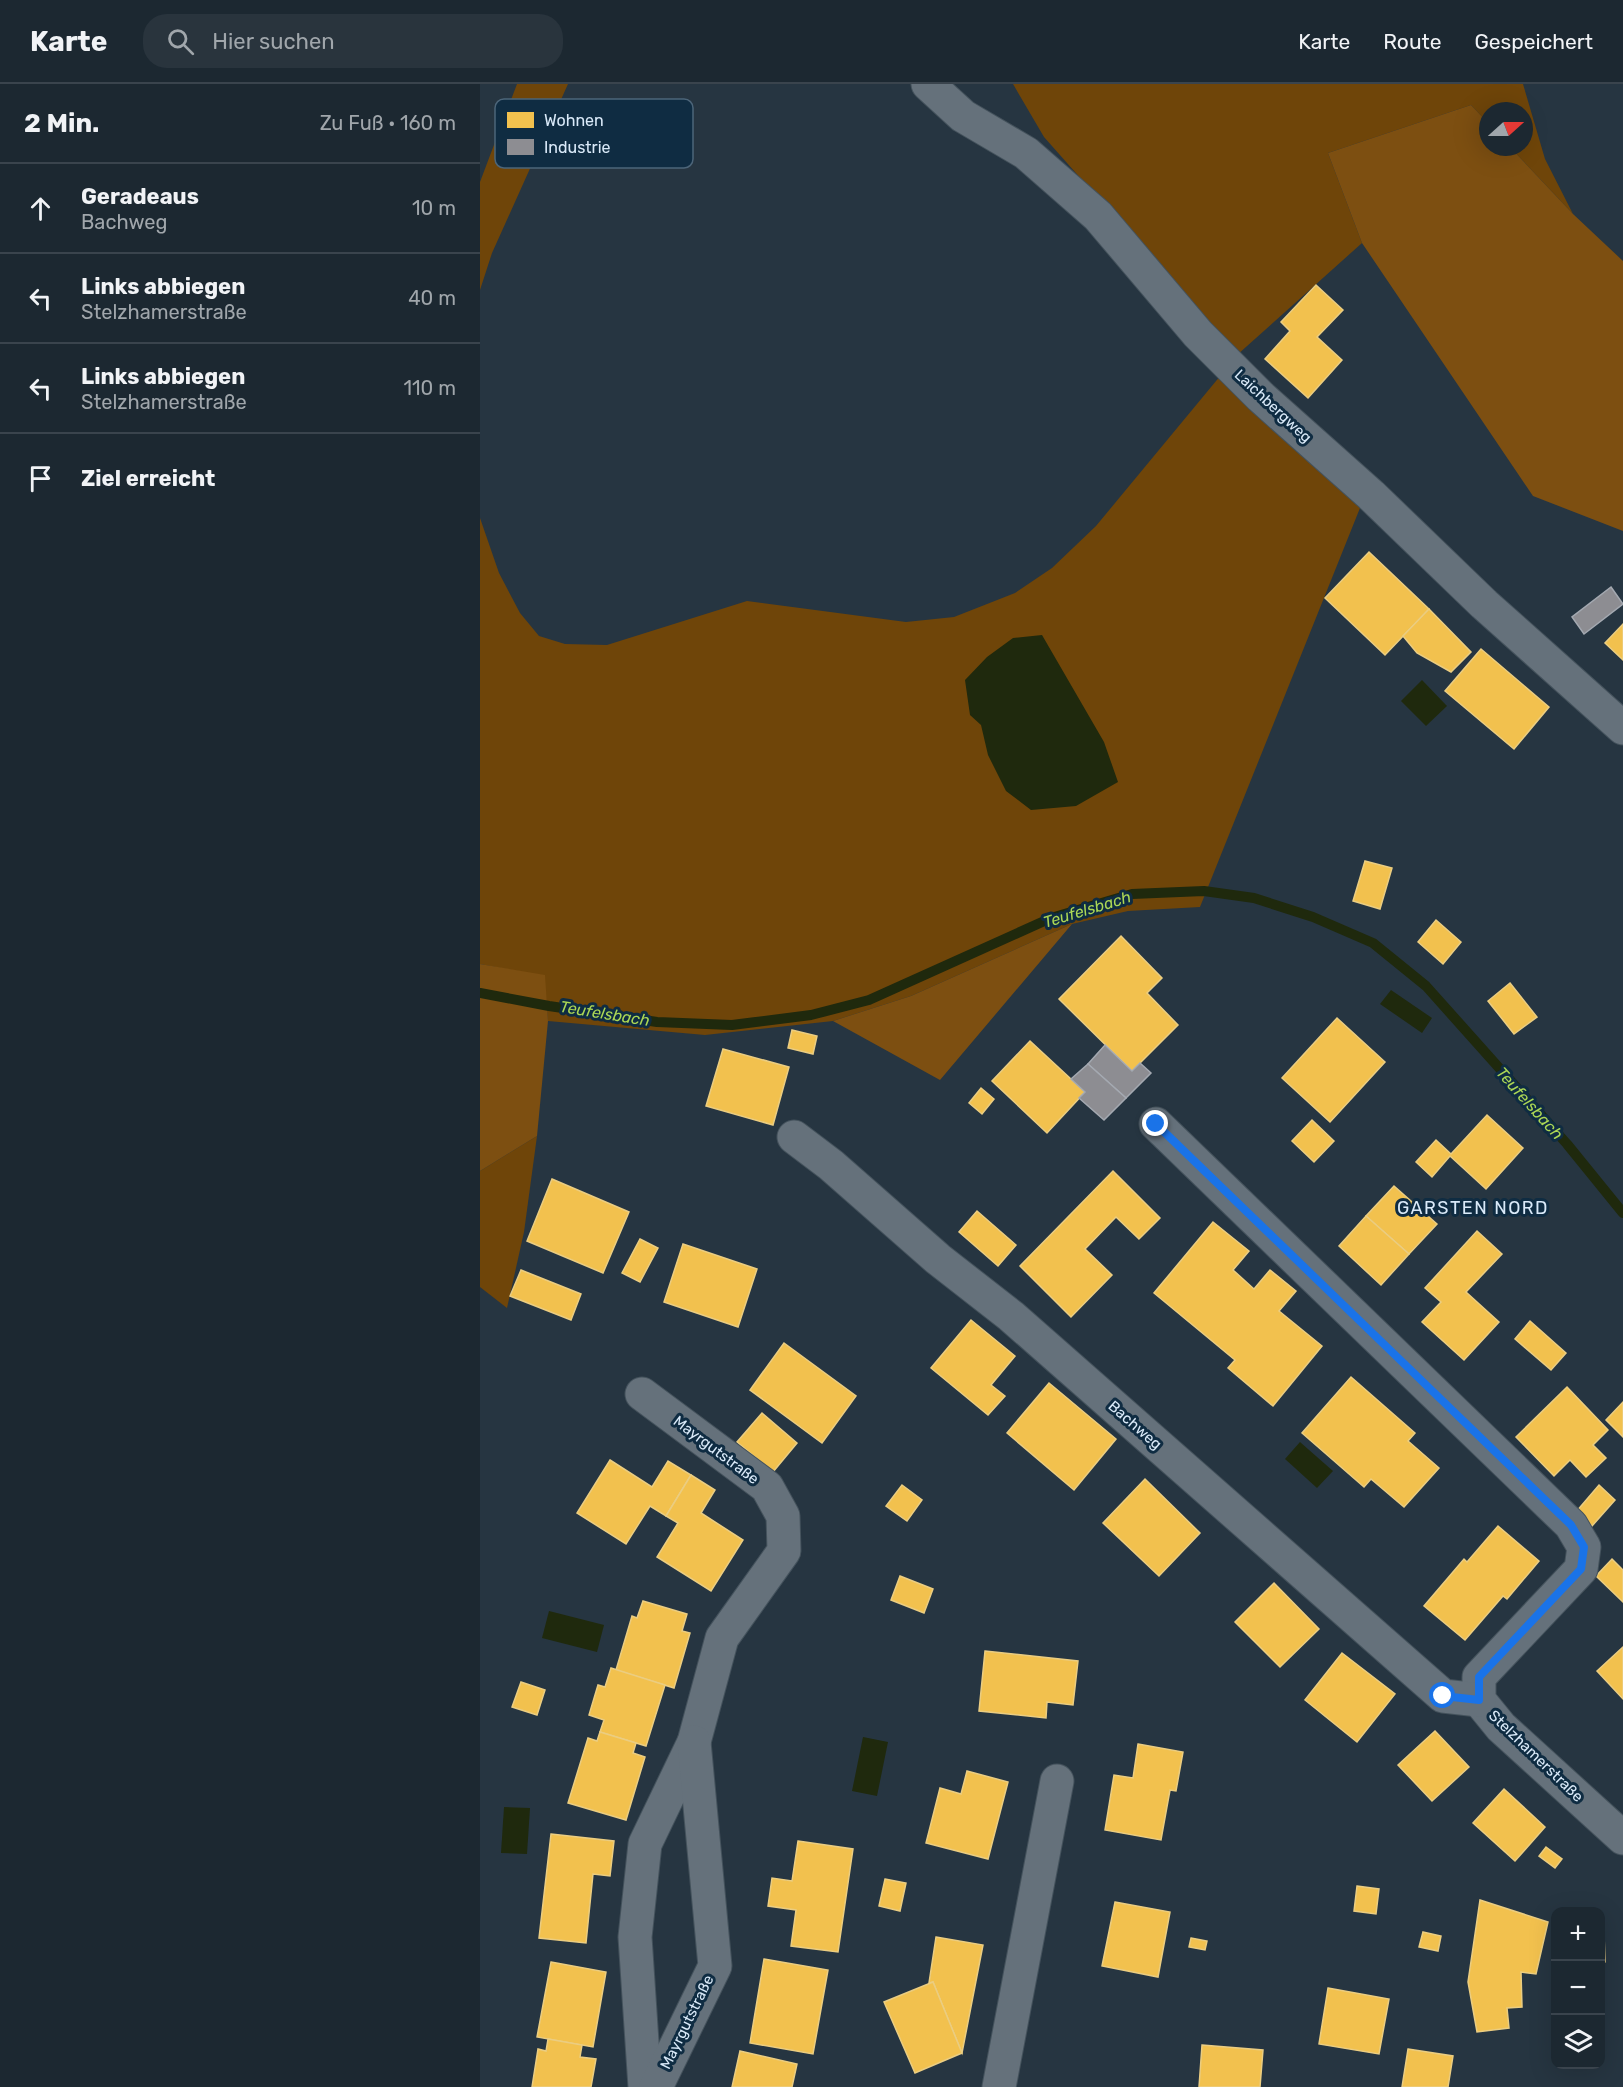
<!DOCTYPE html>
<html lang="de">
<meta charset="utf-8">
<style>
body{margin:0;font-family:Rubik,sans-serif;background:#29343d;color:#f1f3f6}
.controls{position:absolute;right:18px;bottom:18px;display:grid;overflow:hidden;border-radius:12px;box-shadow:0 6px 24px #0002}
.controls button{width:54px;height:54px;display:grid;place-items:center;padding:0;border:0;border-bottom:2px solid #3a444d;background:#1c2831;color:#f1f3f6;font:30px sans-serif}
.compass{position:absolute;left:999px;top:18px;width:54px;height:54px;border-radius:50%;background:#1c2831;box-shadow:0 6px 24px #0002;rotate:69deg}
.stop{position:absolute;width:18px;height:18px;margin:-14px;border:4px solid #1a73e8;border-radius:50%;background:#fff}
.stop.end{background:#1a73e8;border-color:#fff;box-shadow:0 2px 6px #0008}
.list{margin:0;padding:0;list-style:none}
h2{display:flex;justify-content:space-between;align-items:center;height:78px;margin:0;padding:0 24px;font-size:26px}
h2 small{font-size:20px;font-weight:400;color:#a0a6ab}
.list li{display:grid;grid-template-columns:39px 1fr auto;gap:18px;align-items:center;box-sizing:border-box;height:90px;padding:0 24px;border-top:2px solid #3a444d}
.list b{display:block;font-size:22px;white-space:nowrap}
.list p{margin:0;font-size:20px;white-space:nowrap;color:#a0a6ab}
.list em{font-size:20px;font-style:normal;color:#a0a6ab}
.icon{flex:none;width:33px;height:33px;fill:none;stroke:currentColor;stroke-width:2;stroke-linecap:round;stroke-linejoin:round}
.map{position:relative;flex:none;width:1143px;height:2003px;overflow:hidden}
header{display:flex;align-items:center;gap:36px;box-sizing:border-box;height:84px;padding:0 30px;background:#1c2831;border-bottom:2px solid #3a444d}
header strong{font-size:28px}
nav{display:flex;gap:33px;margin-inline-start:auto;font-size:21px}
.search{width:420px;height:54px;background:#29343d;display:flex;align-items:center;gap:15px;box-sizing:border-box;padding:0 21px;border-radius:24px;color:#a0a6ab;font-size:22px}
main{display:flex}
aside{flex:1;background:#1c2831}
.map>svg:first-child{display:block}
.green{fill:#6f4509}
.forest{fill:#7d4f11}
.water{fill:#1f290d}
.homes{fill:#f2c14e;stroke:#ebcd81;stroke-width:1.5}
.industry{fill:#8d8d92;stroke:#a4a9b1;stroke-width:1.5}
.lines{fill:none;stroke-linecap:round;stroke-linejoin:round}
.stream{stroke:#1f290d;stroke-width:10}
.minor-casing{stroke:#44525c;stroke-width:35}
.minor{stroke:#65717b;stroke-width:33}
.route{stroke:#1a73e8;stroke-width:8}
.labels{text-anchor:middle;stroke-width:6;stroke-linejoin:round;paint-order:stroke}
.street-label{font-size:15px;fill:#daeaf9;stroke:#0f2c42}
.water-label{font-size:16px;font-style:italic;fill:#acd755;stroke:#0f2c42}
.quarter-label{font-size:18px;letter-spacing:1.5px;fill:#daeaf9;stroke:#0f2c42}
.key{fill:#0f2c42;stroke:#4c6579;stroke-width:1.5}
.key-label{font-size:16px;fill:#daeaf9}
</style>
<header>
<strong>Karte</strong>
<div class="search"><svg class="icon" aria-label="search" viewBox="0 0 24 24"><circle cx="10" cy="10" r="6"/><path d="M15 15l6 6"/></svg>Hier suchen</div>
<nav><a>Karte</a><a>Route</a><a>Gespeichert</a></nav>
</header>
<main>
<aside>
<h2>2 Min.<small>Zu Fuß · 160 m</small></h2>
<ul class="list">
<li><svg class="icon" aria-label="ahead" viewBox="0 0 24 24"><path d="M12 20V5M6 11l6-6 6 6"/></svg><div><b>Geradeaus</b><p>Bachweg</p></div><em>10 m</em></li>
<li><svg class="icon" aria-label="left" viewBox="0 0 24 24"><path d="M17 20v-9H6M10 6l-5 5 5 5"/></svg><div><b>Links abbiegen</b><p>Stelzhamerstraße</p></div><em>40 m</em></li>
<li><svg class="icon" aria-label="left" viewBox="0 0 24 24"><path d="M17 20v-9H6M10 6l-5 5 5 5"/></svg><div><b>Links abbiegen</b><p>Stelzhamerstraße</p></div><em>110 m</em></li>
<li><svg class="icon" aria-label="arrive" viewBox="0 0 24 24"><path d="M6 21V4h12l-3 4 3 4H6"/></svg><div><b>Ziel erreicht</b></div></li>
</ul>
</aside>
<div class="map">
<svg width="1143" height="2003" viewBox="0 0 1143 2003">
<rect width="100%" height="100%" fill="#263541"/>
<!-- green -->
<g class="green">
<path d="M37,0H88L12,169L0,206V98Z"/>
<path d="M533,0H1043L1065,75L1093,130L1030,63H1044V27H1008V39L991,21L848,69L882,159L757,271L564,53Z"/>
<path d="M741,291L880,424L720,823L648,827L592,840L431,912L353,937L225,951L68,937L64,892L0,880V434L19,489L40,529L59,552L85,560L127,561L267,517L426,538L474,533L535,509L572,484L616,442Z"/>
<path d="M57,1052L44,1148L27,1224L0,1203V1087Z"/>
</g>
<!-- forest -->
<g class="forest">
<path d="M991,21L1008,39V63H1030L1093,130L1143,177V447L1053,412L882,159L848,69Z"/>
<path d="M592,840L460,996L353,937L431,912Z"/>
<path d="M0,880L65,891L68,937L57,1052L0,1087Z"/>
</g>
<!-- water -->
<g class="water">
<path d="M562,551L624,658L638,698L596,722L551,726L526,707L508,671L501,641L490,631L485,596L507,573L533,554Z"/>
<path d="M942,596L967,622L946,642L921,617Z"/>
<path d="M911,906L952,934L942,949L900,920Z"/>
<path d="M820,1358L853,1387L837,1404L805,1375Z"/>
<path d="M69,1527L124,1541L117,1568L62,1554Z"/>
<path d="M383,1653L408,1658L397,1712L372,1707Z"/>
<path d="M24,1723L50,1724L47,1770L21,1769Z"/>
</g>
<!-- homes -->
<g class="homes">
<path d="M836,201L863,226L837,253L862,276L828,314L785,275L810,247L801,238Z"/>
<path d="M889,468L949,525L905,571L845,514Z"/>
<path d="M949,525L991,568L971,588L937,569L923,552Z"/>
<path d="M1143,540V576L1125,559Z"/>
<path d="M1001,565L1069,623L1034,665L965,607Z"/>
<path d="M885,777L912,784L900,825L873,817Z"/>
<path d="M956,836L981,858L963,880L938,858Z"/>
<path d="M641,852L682,894L667,909L698,941L652,987L579,915Z"/>
<path d="M1030,899L1057,933L1034,950L1008,917Z"/>
<path d="M857,934L905,978L850,1038L802,994Z"/>
<path d="M312,946L337,952L333,970L308,964Z"/>
<path d="M550,957L605,1008L567,1049L512,997Z"/>
<path d="M243,965L309,983L293,1041L226,1022Z"/>
<path d="M501,1004L514,1015L502,1030L489,1019Z"/>
<path d="M1007,1031L1043,1064L1006,1105L970,1072L952,1093L936,1078L956,1056L971,1070Z"/>
<path d="M832,1036L854,1057L834,1078L812,1057Z"/>
<path d="M633,1087L680,1134L659,1155L636,1133L605,1165L632,1191L591,1233L540,1182Z"/>
<path d="M72,1095L149,1128L123,1189L47,1157Z"/>
<path d="M914,1102L957,1140L929,1170L886,1132Z"/>
<path d="M497,1127L536,1161L518,1182L479,1148Z"/>
<path d="M886,1132L929,1170L901,1201L859,1162Z"/>
<path d="M733,1138L769,1167L753,1186L774,1205L790,1186L816,1207L799,1227L842,1262L793,1322L748,1284L755,1276L674,1209Z"/>
<path d="M997,1147L1022,1170L986,1208L1019,1238L984,1276L942,1238L961,1218L945,1204Z"/>
<path d="M160,1155L178,1164L160,1198L142,1189Z"/>
<path d="M203,1160L277,1185L258,1243L184,1218Z"/>
<path d="M41,1186L101,1210L91,1236L30,1212Z"/>
<path d="M491,1236L535,1272L511,1301L525,1312L508,1331L451,1284Z"/>
<path d="M1050,1237L1086,1269L1071,1286L1035,1255Z"/>
<path d="M304,1259L376,1312L342,1359L270,1306Z"/>
<path d="M871,1293L935,1349L928,1357L959,1384L924,1423L891,1395L884,1403L822,1349Z"/>
<path d="M569,1299L636,1355L594,1406L527,1349Z"/>
<path d="M1087,1303L1128,1346L1113,1361L1126,1374L1106,1393L1090,1376L1074,1392L1036,1353Z"/>
<path d="M1143,1318V1353L1126,1336Z"/>
<path d="M282,1329L317,1359L293,1388L257,1358Z"/>
<path d="M130,1376L172,1403L188,1377L211,1391L186,1432L170,1422L146,1460L97,1429Z"/>
<path d="M211,1391L235,1406L221,1429L263,1456L231,1507L177,1473L198,1439L186,1432Z"/>
<path d="M665,1395L720,1449L679,1492L623,1439Z"/>
<path d="M422,1401L442,1416L427,1437L406,1422Z"/>
<path d="M1119,1401L1135,1416L1112,1442L1096,1428Z"/>
<path d="M1018,1442L1059,1477L1027,1515L1023,1512L985,1556L944,1522L984,1475L987,1478Z"/>
<path d="M1132,1475L1143,1486V1518L1116,1492Z"/>
<path d="M420,1492L453,1505L444,1529L411,1516Z"/>
<path d="M794,1499L839,1545L800,1583L755,1538Z"/>
<path d="M163,1517L207,1530L202,1547L210,1549L194,1604L136,1586L152,1532L157,1534Z"/>
<path d="M1143,1563V1615L1117,1587Z"/>
<path d="M505,1567L598,1577L593,1621L567,1618L566,1634L499,1627Z"/>
<path d="M862,1569L915,1610L877,1658L825,1616Z"/>
<path d="M131,1584L185,1601L166,1662L120,1648L124,1636L109,1631L118,1601L125,1603Z"/>
<path d="M41,1598L65,1606L57,1631L32,1623Z"/>
<path d="M955,1647L989,1683L952,1717L918,1681Z"/>
<path d="M120,1648L156,1659L153,1669L165,1673L146,1736L88,1719L108,1654L117,1657Z"/>
<path d="M658,1660L703,1668L696,1707L690,1706L681,1756L625,1746L634,1691L653,1694Z"/>
<path d="M487,1687L528,1698L508,1775L446,1759L460,1704L481,1710Z"/>
<path d="M1024,1705L1065,1743L1035,1777L993,1739Z"/>
<path d="M71,1750L134,1757L130,1792L113,1790L106,1859L59,1854Z"/>
<path d="M318,1757L373,1765L358,1868L311,1862L316,1826L288,1822L292,1794L312,1797Z"/>
<path d="M1066,1763L1082,1775L1075,1784L1059,1772Z"/>
<path d="M405,1795L426,1799L420,1827L399,1822Z"/>
<path d="M877,1802L899,1805L896,1830L874,1827Z"/>
<path d="M1000,1816L1068,1838L1056,1890L1041,1888L1042,1923L1027,1924L1029,1944L997,1948L988,1898Z"/>
<path d="M635,1818L690,1828L678,1893L622,1882Z"/>
<path d="M943,1848L961,1852L958,1867L939,1863Z"/>
<path d="M1120,1850H1124L1125,1878L1120,1879Z"/>
<path d="M456,1853L503,1861L482,1969L453,1898L449,1899Z"/>
<path d="M711,1854L727,1857L725,1866L709,1863Z"/>
<path d="M284,1875L348,1886L333,1970L270,1959Z"/>
<path d="M71,1878L126,1888L113,1963L57,1953Z"/>
<path d="M453,1898L482,1969L435,1989L404,1918Z"/>
<path d="M848,1904L909,1915L899,1970L839,1960Z"/>
<path d="M68,1955L102,1961L100,1973L116,1975L111,2003H52L58,1965L66,1967Z"/>
<path d="M722,1961L783,1966L780,2003H719Z"/>
<path d="M928,1965L973,1972L968,2003H922Z"/>
<path d="M260,1967L317,1980L312,2003H252Z"/>
</g>
<!-- industry -->
<g class="industry">
<path d="M1131,503L1143,520L1104,550L1092,533Z"/>
<path d="M625,961L652,987L660,979L671,989L646,1014L608,980Z"/>
<path d="M608,980L646,1014L624,1036L599,1014L605,1008L591,995Z"/>
</g>
<g class="lines">
<!-- stream -->
<path class="stream" d="M0,909L69,922L177,938L252,941L331,931L389,916L571,834L652,810L724,807L774,814L833,833L893,859L946,902L1087,1060L1143,1129"/>
<!-- minor casing -->
<g class="minor-casing">
<g id="minor">
<path d="M448,0L483,32L546,69L618,132L718,250L781,313L891,411L1004,520L1143,644"/>
<path d="M676,1040L1091,1441L1104,1463L1101,1485L999,1593V1616L1021,1643L1143,1754"/>
<path d="M314,1053L351,1081L458,1175L531,1232L963,1612L999,1616"/>
<path d="M162,1310L287,1403L303,1432L304,1467L242,1554L214,1658L165,1760L155,1853L165,2003"/>
<path d="M176,2003L235,1882L214,1658"/>
<path d="M519,2003L577,1697"/>
</g>
</g>
<!-- minor -->
<use href="#minor" class="minor"/>
</g>
<g class="lines">
<!-- route -->
<path class="route" d="M676,1040L1091,1441L1104,1463L1101,1485L999,1593V1616L963,1612"/>
</g>
<g class="labels">
<!-- street labels -->
<g class="street-label">
<text transform="translate(793 322) rotate(43)" y="5">Laichbergweg</text>
<text transform="translate(655 1341) rotate(41)" y="5">Bachweg</text>
<text transform="translate(236 1366) rotate(37)" y="5">Mayrgutstraße</text>
<text transform="translate(1056 1672) rotate(44)" y="5">Stelzhamerstraße</text>
<text transform="translate(207 1938) rotate(-64)" y="5">Mayrgutstraße</text>
</g>
<!-- water labels -->
<g class="water-label">
<text transform="translate(607 825) rotate(-17)" y="6">Teufelsbach</text>
<text transform="translate(125 929) rotate(9)" y="6">Teufelsbach</text>
<text transform="translate(1050 1019) rotate(48)" y="6">Teufelsbach</text>
</g>
<!-- quarter labels -->
<g class="quarter-label">
<text x="993" y="1130">GARSTEN NORD</text>
</g>
</g>
<!-- legend -->
<rect x="15" y="15" width="198" height="69" rx="9" class="key"/>
<rect x="27" y="28" width="27" height="16" fill="#f2c14e"/>
<rect x="27" y="55" width="27" height="16" fill="#8d8d92"/>
<g class="key-label">
<text x="64" y="42">Wohnen</text>
<text x="64" y="69">Industrie</text>
</g>
</svg>
<div class="controls">
<button>+</button>
<button>−</button>
<button><svg class="icon" aria-label="layers" viewBox="0 0 24 24"><path d="M12 4l9 5-9 5-9-5zM3 14l9 5 9-5"/></svg></button>
</div>
<svg class="compass" viewBox="-18 -18 36 36"><path d="M0-13l5 13h-10z" fill="#e53935"/><path d="M0 13l5-13h-10z" fill="#a0a6ab"/></svg>
<div class="stop" style="left:963px;top:1612px"></div>
<div class="stop end" style="left:676px;top:1040px"></div>
</div>
</main>
